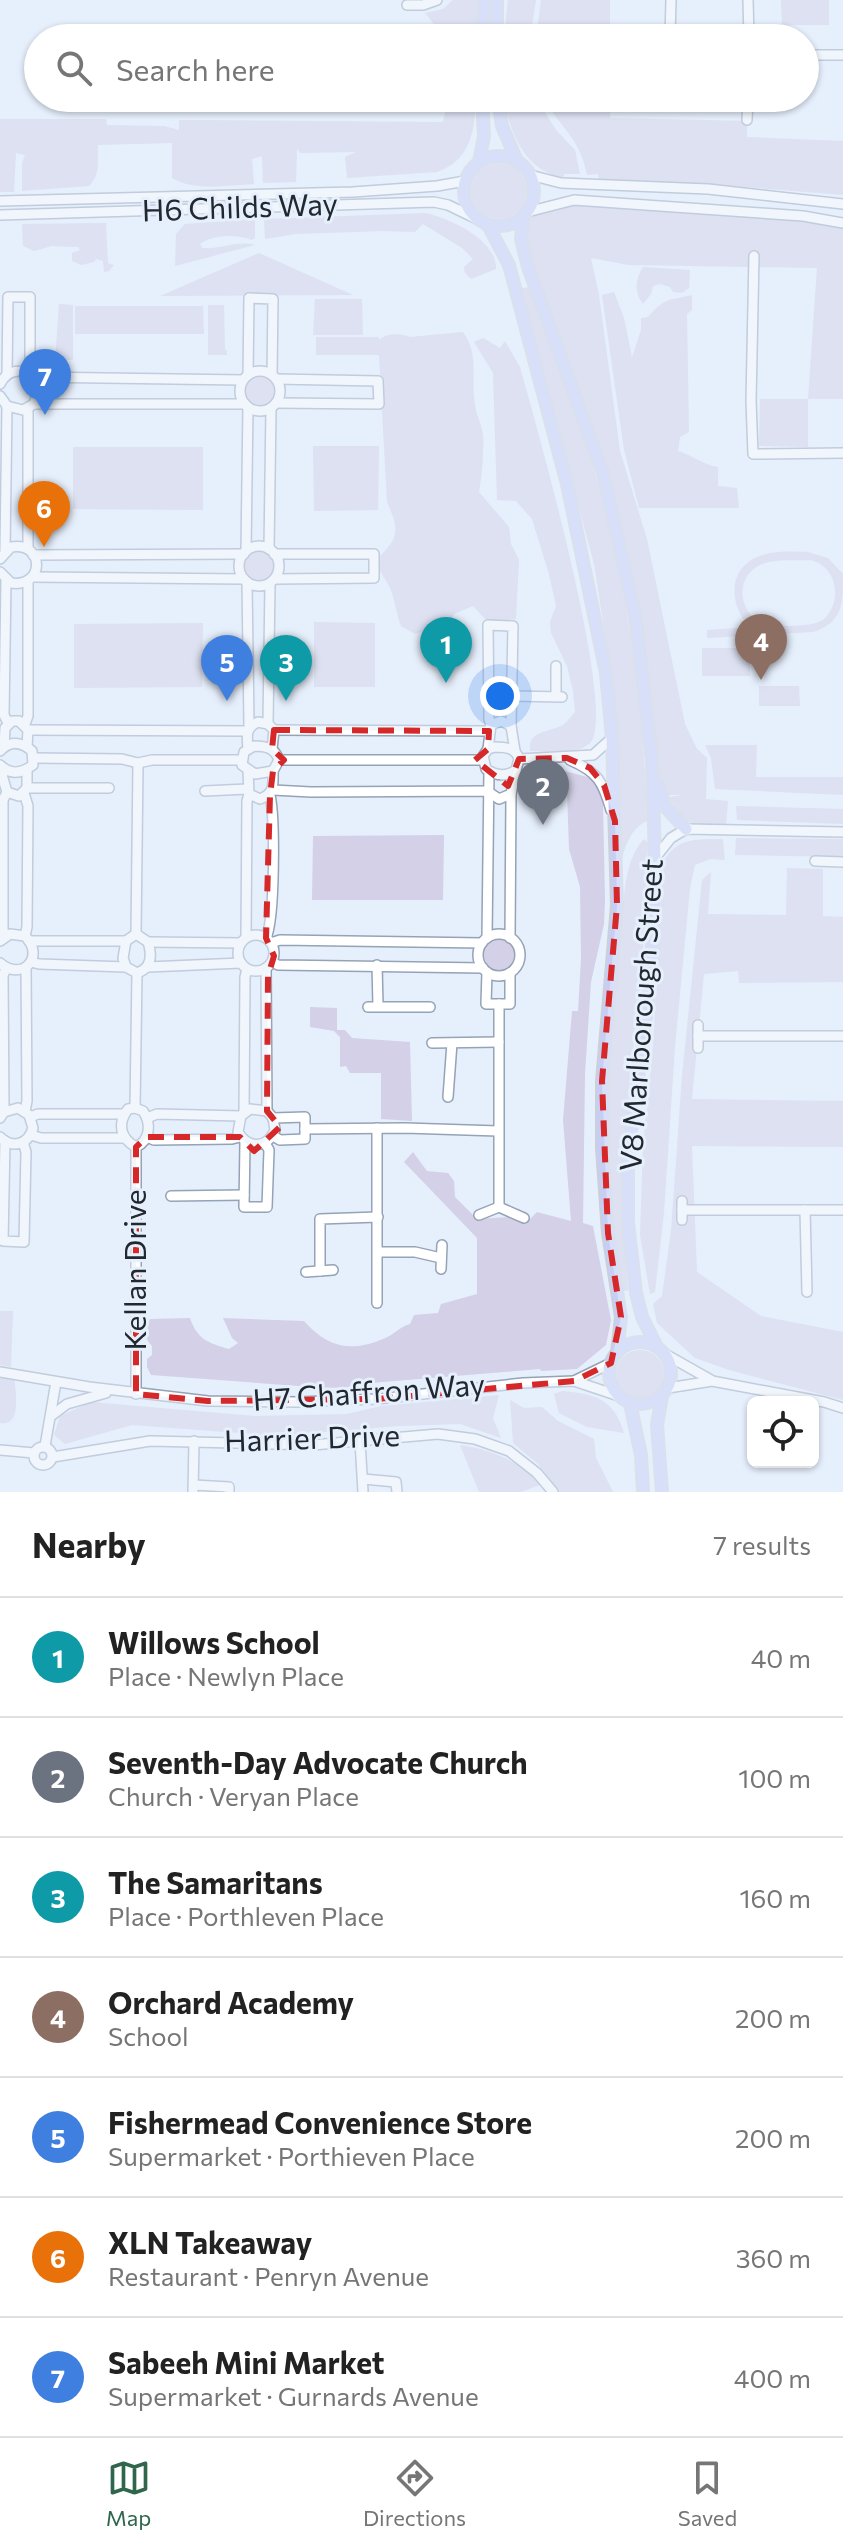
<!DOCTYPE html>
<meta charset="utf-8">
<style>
body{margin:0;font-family:Commissioner,sans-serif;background:#f2f2f2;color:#222}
.controls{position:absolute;right:24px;bottom:24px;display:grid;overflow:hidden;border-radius:12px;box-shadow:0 2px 6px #0004}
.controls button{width:72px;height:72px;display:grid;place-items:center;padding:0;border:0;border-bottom:2px solid #e0e0e0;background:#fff;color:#222;font:40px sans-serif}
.you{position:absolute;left:500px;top:696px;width:28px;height:28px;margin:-20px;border:6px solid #fff;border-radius:50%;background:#1a73e8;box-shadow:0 0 0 12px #1a73e833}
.badge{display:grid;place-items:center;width:52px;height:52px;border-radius:50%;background:#2f664c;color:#fff;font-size:26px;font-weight:700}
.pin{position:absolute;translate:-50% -66px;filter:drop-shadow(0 2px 4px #0008)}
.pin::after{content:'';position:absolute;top:42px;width:28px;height:24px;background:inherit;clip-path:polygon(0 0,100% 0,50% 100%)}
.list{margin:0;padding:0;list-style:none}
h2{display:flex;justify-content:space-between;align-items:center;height:104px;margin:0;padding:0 32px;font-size:34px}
h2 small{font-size:26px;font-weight:400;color:#767676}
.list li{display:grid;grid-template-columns:52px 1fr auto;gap:24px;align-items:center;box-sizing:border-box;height:120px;padding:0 32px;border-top:2px solid #e0e0e0}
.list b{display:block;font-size:30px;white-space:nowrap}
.list p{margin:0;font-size:26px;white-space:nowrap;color:#767676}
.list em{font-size:26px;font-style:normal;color:#767676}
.icon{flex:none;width:44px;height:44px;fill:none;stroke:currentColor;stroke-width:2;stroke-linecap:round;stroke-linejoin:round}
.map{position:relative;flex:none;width:843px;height:1492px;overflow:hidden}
.search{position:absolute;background:#fff;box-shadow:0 2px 6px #0004;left:24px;right:24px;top:24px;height:88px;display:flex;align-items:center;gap:20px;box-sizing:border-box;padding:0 28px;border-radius:44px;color:#767676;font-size:30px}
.sheet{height:944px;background:#fff}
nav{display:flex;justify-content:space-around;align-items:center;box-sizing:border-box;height:112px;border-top:2px solid #e0e0e0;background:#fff;font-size:22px;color:#767676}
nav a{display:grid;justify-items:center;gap:4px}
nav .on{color:#2f664c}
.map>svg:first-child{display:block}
.green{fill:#d4d0e7;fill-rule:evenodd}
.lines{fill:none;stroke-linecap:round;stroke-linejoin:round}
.minor-casing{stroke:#95a3b6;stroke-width:12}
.major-casing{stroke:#ced0d1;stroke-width:14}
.minor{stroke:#fff;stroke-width:9}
.major{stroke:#c6cef4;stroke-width:11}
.marked{fill:none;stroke:#d62828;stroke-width:6;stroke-dasharray:16 10;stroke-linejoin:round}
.labels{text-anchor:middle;stroke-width:6;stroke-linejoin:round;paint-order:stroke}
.street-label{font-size:30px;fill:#222830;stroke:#e6effc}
</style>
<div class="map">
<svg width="843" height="1492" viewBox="0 0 843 1492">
<rect width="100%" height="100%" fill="#e6effc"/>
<!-- green -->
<g class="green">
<path d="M453,0H479L475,38H445L425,13L443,9Z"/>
<path d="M508,0H536L530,38H504Z"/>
<path d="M541,0H610V38H536Z"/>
<path d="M781,0H829V25H782Z"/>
<path d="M448,98H475C476,130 470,161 437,172L347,178L345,157L356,152L300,153L297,149L296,182L263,183L262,156L252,159L254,184C228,185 196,192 172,178V143L98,145C97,161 101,174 89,186L22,191V163L25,155L16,153L14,192H0V119H106L107,125L164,126L179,130V120L443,122Z"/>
<path d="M504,98H536L556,130L575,150L580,174H564V178C525,171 510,134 504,98Z"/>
<path d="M544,98H610V118L747,121V137L843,141V195L720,185L599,180L598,174L587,175C580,138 561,129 544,98Z"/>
<circle cx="499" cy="191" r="28"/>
<path d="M565,201L843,223V399H808V447L759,446L760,399H808L817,268L629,265L591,258L599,295L620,451L647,539L685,724L697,749L707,758L706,799L728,801L726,826C697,825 682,828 669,797L683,795H661L636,620L603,473L528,267L523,217Z"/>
<path d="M426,213C451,219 497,240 496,269L471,279L465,273L464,267L473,259L462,248L423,224L415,232L383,231L296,234L265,239L264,219Z"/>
<path d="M255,219V238L252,240C237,234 213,234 200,244L202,248C220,250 237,240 255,245L175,266L176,234L185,224Z"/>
<path d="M106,223L108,263L114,265L109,271L104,272L103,261L96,259L94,262L81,265L72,261V253L80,250L78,247L52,246L34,251L23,246L22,224Z"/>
<path d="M259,253L353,295L160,296Z"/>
<path d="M643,267L690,270L689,288L682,293L673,292L670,287L660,284L653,286L651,294L643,304C634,292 635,280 643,267Z"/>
<path d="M528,287C550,344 573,400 591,459C627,575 644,700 647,821C630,829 626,845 621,862L615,699L594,564L520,289Z"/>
<path d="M614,292L624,318L632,357L641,330V318L648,317C666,297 667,301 692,295V310L687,314L689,432L680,437L678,451C692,455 703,465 718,467V486L737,488L739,508H639L624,450L602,295Z"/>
<path d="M315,299H362L363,335H313Z"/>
<path d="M59,304L73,305V360H55Z"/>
<path d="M208,305H224L225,350H227V355H208Z"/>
<path d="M75,306H203L204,334H75Z"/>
<path d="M463,332C480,355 470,378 475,405C476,415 482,425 483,435C484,454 482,474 479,492L509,527L511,544L519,560L516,619L488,622L473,606L454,614L449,623L415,634L401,626C396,614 395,599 390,588C384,575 378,573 378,558C400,537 399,529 387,502L379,355H316V337H379V340C387,333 400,333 410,337Z"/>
<path d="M483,338L500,348L505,341L520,367C534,417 619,714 590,743C577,755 547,751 530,751C528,731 546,733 561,726C567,723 570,717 575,712L573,691L567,666L551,633L550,622L556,606L549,574L532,519L516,501L497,500L493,373L474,342Z"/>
<circle cx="260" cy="391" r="16"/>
<path d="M313,446H379L378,510L314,511Z"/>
<path d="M73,447H203V510L73,509Z"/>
<circle cx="260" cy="566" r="16"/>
<path d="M808,552L828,558L843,574C843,603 843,623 813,632L707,638V630L750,627C728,605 727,565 763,555C777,550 794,552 808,552ZM810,560C838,566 843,603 823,620C811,627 788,626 774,626C741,625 730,579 760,565C774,558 795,561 810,560Z"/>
<path d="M314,622L375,623V687H314Z"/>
<path d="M203,623L202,687L74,688V624Z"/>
<rect x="702" y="648" width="48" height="28"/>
<path d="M759,686H799L800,706H759Z"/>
<path d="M705,745H757L756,777H843V795L715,789L711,758Z"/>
<path d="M527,770L565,771L591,778L597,786L603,804L605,900L604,924L591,982L585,1074L583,1223L593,1226L611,1320L606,1345L577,1369L541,1371L540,1369L371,1383L355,1387L325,1388L151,1375L147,1367V1359L152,1355V1346C143,1338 146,1330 150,1319L190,1318C197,1339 208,1343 229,1349L238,1343L232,1338L223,1318L304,1321C327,1347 350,1353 383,1339C394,1335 399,1327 410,1324L414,1315L438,1313L441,1304L477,1294V1238L404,1162L413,1152L427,1171L448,1173L454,1181L455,1197L477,1219L509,1217L526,1223L537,1212L571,1221L563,1120L572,1011H578L581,959L580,887L569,849L567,791L525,788L523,776Z"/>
<path d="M736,806L843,809V824L737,820Z"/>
<path d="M444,835L443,900H312L313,836Z"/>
<path d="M736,838L843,839V857L735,855Z"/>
<path d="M644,839L648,843L643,952L621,1168V1202L628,1290L621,1292C607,1191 603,1088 613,987C614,972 618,958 620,944C625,911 620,865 644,839Z"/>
<path d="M723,839L725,860L710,859L695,865L690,888L675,1047L664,1212L655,1292L650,1294L640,1235L643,1145L653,1045L663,862C679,836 696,840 723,839Z"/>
<path d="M787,868L823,869V916L843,917V982L739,983L738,971L704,974L692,1099L843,1101V1147L692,1146L697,1272L761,1316L843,1332V1400L729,1370L695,1358L657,1323L653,1304L662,1296L671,1231L682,1076L702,880L711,872L708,914L786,915Z"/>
<circle cx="500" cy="955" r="16"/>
<path d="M310,1007L337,1008V1030H345L352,1038L410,1042L412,1121L381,1119V1073H350L346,1066L340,1067V1037L334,1031L310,1027Z"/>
<path d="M0,1311H13L11,1367L0,1365Z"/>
<circle cx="640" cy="1374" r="24"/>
<path d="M0,1373L14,1375C15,1390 23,1427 0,1423Z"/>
<path d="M562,1391C595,1394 614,1399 624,1433L587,1427L559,1413L554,1394Z"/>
<path d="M499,1395L493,1418L501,1438L460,1424L399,1426L278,1436L132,1425L65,1444L54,1435L60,1416L91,1402L255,1416L347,1414L381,1406Z"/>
<path d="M510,1400L524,1408L542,1407L558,1421L594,1439L596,1458L613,1492H558L538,1464L513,1443Z"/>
<path d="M460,1445C493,1450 518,1461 542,1484L521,1492H479Z"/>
</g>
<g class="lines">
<!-- minor casing -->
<g class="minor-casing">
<g id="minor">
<path d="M748,0L749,38"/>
<path d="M407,5H423L437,0"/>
<path d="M670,38L671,0"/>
<path d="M805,55H843"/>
<path d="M747,120L748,98"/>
<path d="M530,175L561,183L708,189L843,204"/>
<path d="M0,201L353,192L437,186L465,181"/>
<path d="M527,212L574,200L803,216L843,223"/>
<path d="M0,215L434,202L448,205L477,219"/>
<path d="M754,256L751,401L753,454L843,453"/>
<circle cx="260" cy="391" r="20"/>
<path d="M7,374L8,297H30V374"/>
<path d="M248,375L249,298L273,299L272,375"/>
<path d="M34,377L243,380"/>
<path d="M276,379L378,381L379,404L276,403"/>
<path d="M0,384C6,372 17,368 30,374L39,388L34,404L23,410L7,406L0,396"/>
<path d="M34,404H245"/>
<path d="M28,408V549"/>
<circle cx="259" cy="566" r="20"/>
<path d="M269,549L271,408"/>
<path d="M5,551L7,406"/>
<path d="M246,551L248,407"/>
<path d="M274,554H374V578L275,579"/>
<path d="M33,555L244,554"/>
<path d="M0,559L11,547C45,541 45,588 11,583L0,572"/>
<path d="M33,577L244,579"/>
<path d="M6,580L4,715L8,723"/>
<path d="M247,582L249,726"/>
<path d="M513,696L562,697"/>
<path d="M556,696V666"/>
<path d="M25,724L28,716V581"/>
<path d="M268,724L270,583"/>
<path d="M491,725L489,719L488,625L513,626L511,726"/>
<path d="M28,730L247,731"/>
<path d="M274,730L489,731"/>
<path d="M254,746C266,746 275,748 279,760L273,771L255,774L242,765L244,752Z"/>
<path d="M4,747L5,728L12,721H19L28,730L27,747"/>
<path d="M495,747C506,747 516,748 519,759L516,770C506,777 496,776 486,769L483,756L488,749Z"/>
<path d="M248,749C247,735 245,728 258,722L268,724L274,730L272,749"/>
<path d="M488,749L491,725L501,721L511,726L515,751"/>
<path d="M0,751C10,740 22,742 32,751L33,765C21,774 10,775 0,765"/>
<path d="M34,758L122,759L138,763L152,760H241"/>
<path d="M519,759L593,755L612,738"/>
<path d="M279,760H482"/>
<path d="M570,760C598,772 603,782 611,810"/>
<path d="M5,770L2,775L7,792L19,796L27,788V769"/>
<path d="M248,770L249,794L260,799C275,793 273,785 273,771"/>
<path d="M27,788H109"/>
<path d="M273,790L311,792L487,791L499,799L511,794"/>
<path d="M205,791L247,789"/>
<path d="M24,793L28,806L27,927L25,936"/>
<path d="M655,858L671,838L686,829L843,832"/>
<path d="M815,861L843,862"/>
<path d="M136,934L138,763"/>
<path d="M136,934L148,942C152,955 152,968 137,973L126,967L123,958L126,941Z"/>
<circle cx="499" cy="955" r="21"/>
<circle cx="256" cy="953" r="18"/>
<path d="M5,937L3,929V800L7,792"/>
<path d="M246,937L247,801L249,794"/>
<path d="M266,938C275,918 275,818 270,795"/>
<path d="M487,938L489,772"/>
<path d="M510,938L511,794L516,770"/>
<path d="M0,941L10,934L25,936C46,957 22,982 0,963"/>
<path d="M29,941H126"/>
<path d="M148,942L241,943"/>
<path d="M271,943L280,940L482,943"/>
<path d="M31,962L39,964L126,967"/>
<path d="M272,962L278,965L483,968"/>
<path d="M377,965L378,1006"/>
<path d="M148,967L241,963"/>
<path d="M266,968L267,1111L273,1118L275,1130C267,1149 248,1149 238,1132L241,1116L250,1109L267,1111"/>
<path d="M487,972L486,1004H510V973"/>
<path d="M499,1004V1207"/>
<path d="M368,1007H430"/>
<path d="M698,1036H843"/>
<path d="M432,1043L499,1042"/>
<path d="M698,1048V1025"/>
<path d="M448,1097L452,1043"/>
<path d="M135,1108L137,973"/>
<path d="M135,1108L143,1111C151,1123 151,1140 136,1147C120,1138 117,1124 128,1109Z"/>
<path d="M25,1111L27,1101L26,967"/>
<path d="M4,1112L3,976L6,968"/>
<path d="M244,1112L245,977L247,969"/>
<path d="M30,1117L38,1114H124"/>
<path d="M0,1118L4,1112L18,1108L29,1115L33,1128C28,1145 12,1149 0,1137"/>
<path d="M147,1118L157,1114L241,1116"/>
<path d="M377,1128V1303"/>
<path d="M305,1129L405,1128L498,1131"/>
<path d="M31,1135L41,1138H124"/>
<path d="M273,1136L280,1140L305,1139V1117L273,1118"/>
<path d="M147,1137L154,1140L232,1139L240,1137"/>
<path d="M5,1141L3,1241L24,1242L26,1152L23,1142"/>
<path d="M245,1142L244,1207H267L269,1150L265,1143"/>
<path d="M136,1147V1394"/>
<path d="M171,1196L244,1195"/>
<path d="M682,1210H843"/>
<path d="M805,1210L807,1292"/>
<path d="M479,1215L499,1207L524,1218"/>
<path d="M682,1220V1201"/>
<path d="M378,1252H415L441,1258"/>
<path d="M441,1269L442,1245"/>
<path d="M320,1271V1219L378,1217"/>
<path d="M306,1272L333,1270"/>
<path d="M665,1354L711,1380"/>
<path d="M0,1372L89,1387L208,1401L298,1402L377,1399L523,1383L574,1381L619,1396"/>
<path d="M574,1381L611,1363"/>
<path d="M668,1388L712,1381L824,1402L843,1408"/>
<path d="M51,1416L67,1404L106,1393"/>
<path d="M360,1441L363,1492"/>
<path d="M45,1446L56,1382"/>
<circle cx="43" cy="1456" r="9"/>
<path d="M0,1450L34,1453"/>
<path d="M53,1457L150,1441L313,1445L438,1434L475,1439L509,1451L537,1473L553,1492"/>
<path d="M363,1479L396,1482L397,1492"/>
<path d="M194,1485L229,1487V1492"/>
<path d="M193,1492L194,1441"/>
</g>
</g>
<!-- major casing -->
<g class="major-casing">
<g id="major">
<path d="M482,38L485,0"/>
<path d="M497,38V0"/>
<path d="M498,98L502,126L517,161"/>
<circle cx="499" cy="191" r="35"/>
<path d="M479,162L484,136L482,98"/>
<path d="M523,217L521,239L528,267L603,473L636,620L652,761L655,858L651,978L628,1155V1223L636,1293L642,1317L657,1347"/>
<path d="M488,225L509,265L567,484L606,673L612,738L617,905L602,1081V1148L608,1233L621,1317L617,1353"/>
<path d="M658,785L666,808L686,829"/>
<circle cx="640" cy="1373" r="31"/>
<path d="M630,1403L641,1455L643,1492"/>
<path d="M662,1492L657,1425L662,1396"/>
</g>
</g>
<!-- minor -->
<use href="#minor" class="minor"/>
<!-- major -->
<use href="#major" class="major"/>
</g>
<!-- marked area -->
<path d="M0 0H843V1492H0ZM274,730L489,731L488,749L475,760L508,786L519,759L567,758L590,768L604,785L615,821L617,905L602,1081L608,1233L621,1317L611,1363L574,1381L377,1399L208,1401L136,1394V1147L147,1137H240L254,1151L280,1127L267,1111L268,976L274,956L266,938L270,795L273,771L284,760L272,749Z" fill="#e6effc" fill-opacity=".55" fill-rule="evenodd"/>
<path class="marked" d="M274,730L489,731L488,749L475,760L508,786L519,759L567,758L590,768L604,785L615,821L617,905L602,1081L608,1233L621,1317L611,1363L574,1381L377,1399L208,1401L136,1394V1147L147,1137H240L254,1151L280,1127L267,1111L268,976L274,956L266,938L270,795L273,771L284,760L272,749Z"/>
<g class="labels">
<!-- street labels -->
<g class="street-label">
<text transform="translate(240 208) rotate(-2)" y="10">H6 Childs Way</text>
<text transform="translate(642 1015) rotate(-86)" y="10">V8 Marlborough Street</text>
<text transform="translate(136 1270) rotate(-90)" y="10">Kellan Drive</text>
<text transform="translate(369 1393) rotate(-4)" y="10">H7 Chaffron Way</text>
<text transform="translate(312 1439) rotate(-2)" y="10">Harrier Drive</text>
</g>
</g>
</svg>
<div class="controls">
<button><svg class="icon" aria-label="locate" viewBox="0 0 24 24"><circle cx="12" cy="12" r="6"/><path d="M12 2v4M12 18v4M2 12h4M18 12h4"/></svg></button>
</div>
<div class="you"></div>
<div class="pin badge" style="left:446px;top:683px;background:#0f9aa8">1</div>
<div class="pin badge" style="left:543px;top:825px;background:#6b7280">2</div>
<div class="pin badge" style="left:286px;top:701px;background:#0f9aa8">3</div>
<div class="pin badge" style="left:761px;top:680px;background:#8d6e63">4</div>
<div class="pin badge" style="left:227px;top:701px;background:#3f7fe0">5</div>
<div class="pin badge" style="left:44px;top:547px;background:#e8710a">6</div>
<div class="pin badge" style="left:45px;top:415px;background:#3f7fe0">7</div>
<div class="search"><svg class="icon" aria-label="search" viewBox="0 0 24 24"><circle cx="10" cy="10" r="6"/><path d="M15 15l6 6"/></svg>Search here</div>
</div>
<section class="sheet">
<h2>Nearby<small>7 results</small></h2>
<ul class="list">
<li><span class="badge" style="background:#0f9aa8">1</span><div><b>Willows School</b><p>Place · Newlyn Place</p></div><em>40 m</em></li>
<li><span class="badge" style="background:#6b7280">2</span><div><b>Seventh-Day Advocate Church</b><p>Church · Veryan Place</p></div><em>100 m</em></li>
<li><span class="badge" style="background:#0f9aa8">3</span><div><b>The Samaritans</b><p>Place · Porthleven Place</p></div><em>160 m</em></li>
<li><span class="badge" style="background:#8d6e63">4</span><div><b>Orchard Academy</b><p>School</p></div><em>200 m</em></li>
<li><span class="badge" style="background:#3f7fe0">5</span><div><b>Fishermead Convenience Store</b><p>Supermarket · Porthieven Place</p></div><em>200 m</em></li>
<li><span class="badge" style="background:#e8710a">6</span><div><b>XLN Takeaway</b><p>Restaurant · Penryn Avenue</p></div><em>360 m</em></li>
<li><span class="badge" style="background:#3f7fe0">7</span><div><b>Sabeeh Mini Market</b><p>Supermarket · Gurnards Avenue</p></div><em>400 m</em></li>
</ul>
</section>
<nav>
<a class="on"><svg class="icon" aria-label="map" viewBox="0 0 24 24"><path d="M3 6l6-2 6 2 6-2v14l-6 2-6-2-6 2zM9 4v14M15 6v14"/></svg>Map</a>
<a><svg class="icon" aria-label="directions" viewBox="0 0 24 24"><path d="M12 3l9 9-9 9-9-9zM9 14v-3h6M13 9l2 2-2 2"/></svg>Directions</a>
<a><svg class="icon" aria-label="saved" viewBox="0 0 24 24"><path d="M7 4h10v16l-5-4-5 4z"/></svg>Saved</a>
</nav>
